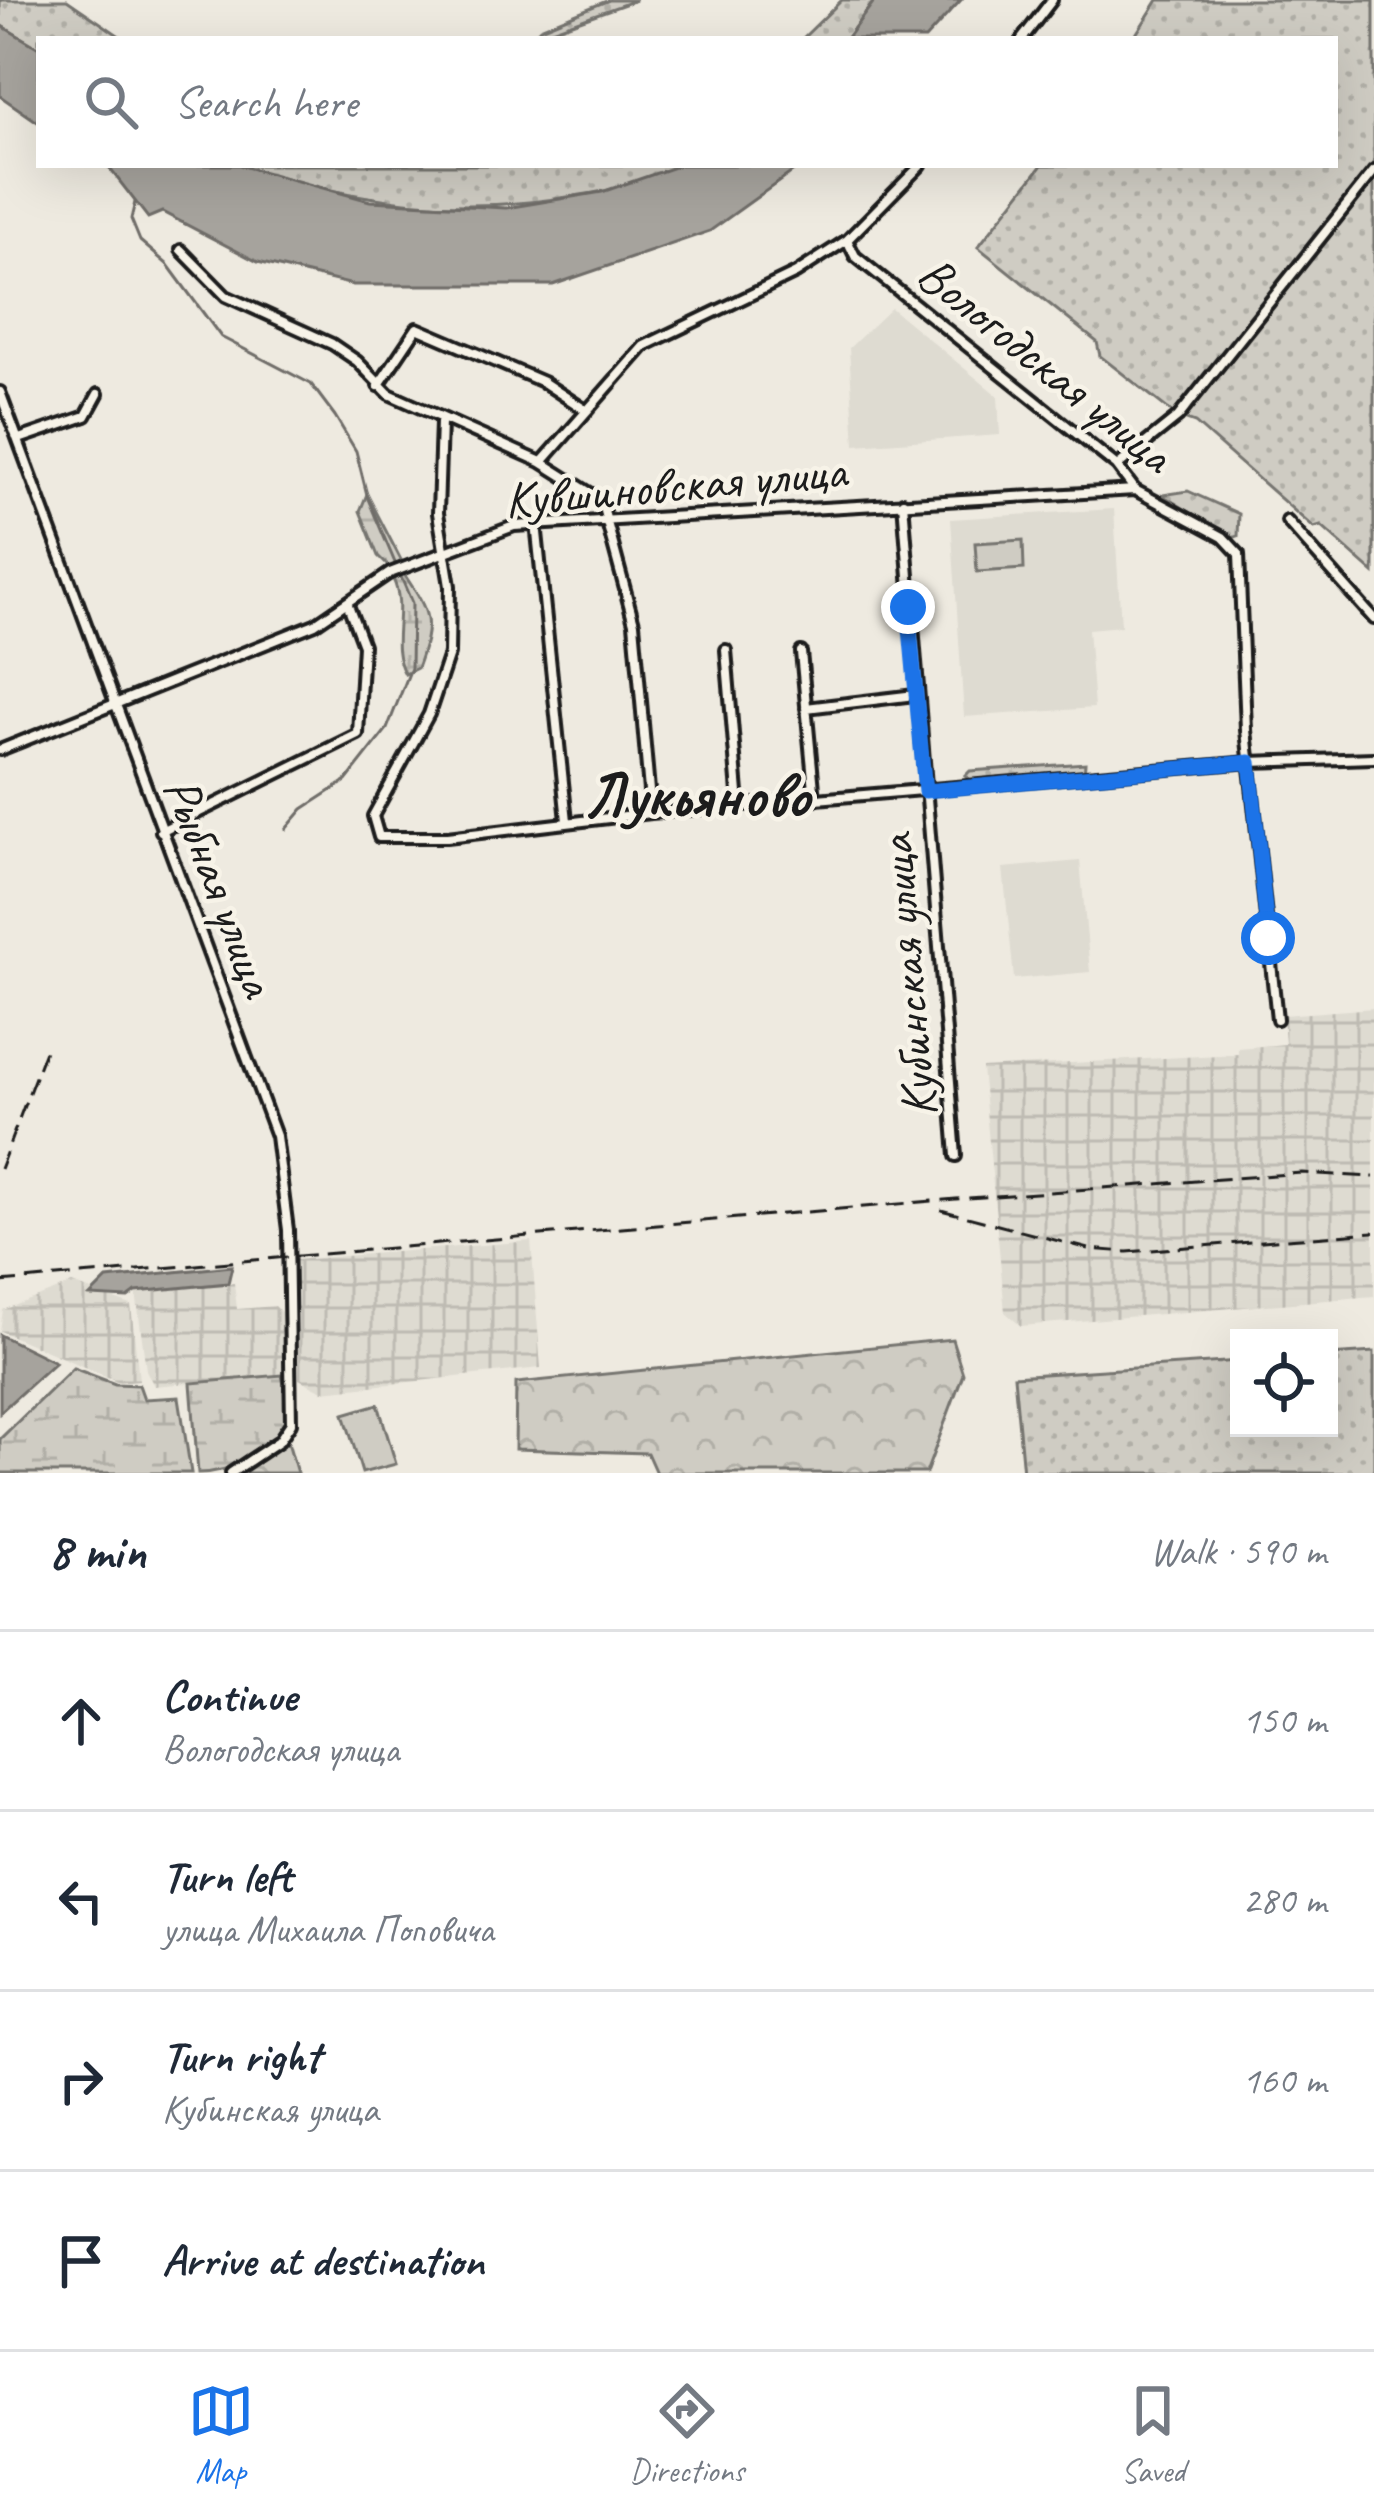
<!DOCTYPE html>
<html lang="en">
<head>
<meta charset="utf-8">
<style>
  :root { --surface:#fff; --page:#f6f6f7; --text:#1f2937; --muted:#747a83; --line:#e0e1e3; --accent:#1a73e8 }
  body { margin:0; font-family:Caveat,sans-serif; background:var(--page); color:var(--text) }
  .controls { position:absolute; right:36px; bottom:36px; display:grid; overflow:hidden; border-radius:0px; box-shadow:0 12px 48px #0002 }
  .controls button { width:108px; height:108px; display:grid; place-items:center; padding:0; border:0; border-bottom:3px solid var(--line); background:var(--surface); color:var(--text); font:60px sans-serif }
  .stop { position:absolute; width:36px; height:36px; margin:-27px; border:9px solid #1a73e8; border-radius:50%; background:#fff }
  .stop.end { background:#1a73e8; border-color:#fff; box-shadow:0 3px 12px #0008 }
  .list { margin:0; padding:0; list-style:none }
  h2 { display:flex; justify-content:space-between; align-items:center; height:156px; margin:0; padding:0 48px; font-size:51px }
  h2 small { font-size:39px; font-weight:400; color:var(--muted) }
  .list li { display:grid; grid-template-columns:78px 1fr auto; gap:36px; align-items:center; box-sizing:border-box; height:180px; padding:0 48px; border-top:3px solid var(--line) }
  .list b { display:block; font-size:45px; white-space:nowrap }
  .list p { margin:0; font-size:39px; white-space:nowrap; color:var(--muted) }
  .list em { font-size:39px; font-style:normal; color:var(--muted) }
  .icon { flex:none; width:66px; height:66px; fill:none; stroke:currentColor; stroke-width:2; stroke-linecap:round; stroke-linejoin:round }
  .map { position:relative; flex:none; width:1374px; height:1473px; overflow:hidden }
  .search { position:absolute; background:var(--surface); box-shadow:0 12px 48px #0002; left:36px; right:36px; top:36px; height:132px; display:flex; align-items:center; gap:30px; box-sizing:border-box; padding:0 42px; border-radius:0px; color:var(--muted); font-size:45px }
  .sheet { height:876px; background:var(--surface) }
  nav { display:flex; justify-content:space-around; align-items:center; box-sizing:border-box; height:168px; border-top:3px solid var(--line); background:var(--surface); font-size:33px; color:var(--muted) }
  nav a { display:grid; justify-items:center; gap:6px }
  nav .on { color:var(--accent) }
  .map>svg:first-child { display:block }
  .built { fill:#dedbd1 }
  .industrial { fill:url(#industrial-grid) }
  .grass { fill:url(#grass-dots); stroke:#767470; stroke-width:3 }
  .forest { fill:url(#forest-crowns); stroke:#767470; stroke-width:3 }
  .wetland { fill:url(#wetland-marsh); stroke:#767470; stroke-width:3 }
  .pitch { fill:#cfccc3; stroke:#767470; stroke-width:3 }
  .water { fill:#a6a39d; stroke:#6f6d69; stroke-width:3 }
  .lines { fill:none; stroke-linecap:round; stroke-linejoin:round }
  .stream { stroke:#6f6d69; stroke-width:3 }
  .street-casing { stroke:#1c1c1c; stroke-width:16 }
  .street { stroke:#f7f3e8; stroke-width:8 }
  .rail { stroke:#1c1c1c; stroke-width:3; stroke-dasharray:18 9; stroke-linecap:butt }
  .route { stroke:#1a73e8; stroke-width:15 }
  .labels { text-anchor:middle; stroke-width:9; stroke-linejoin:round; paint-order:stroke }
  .street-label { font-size:51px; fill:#1c1c1c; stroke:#f7f3e8 }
  .district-label { font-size:63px; font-weight:bold; fill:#1c1c1c; stroke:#f7f3e8 }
</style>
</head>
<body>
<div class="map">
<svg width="1374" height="1473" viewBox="0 0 1374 1473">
  <defs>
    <pattern id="industrial-grid" width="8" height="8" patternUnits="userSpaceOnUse" patternTransform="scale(3)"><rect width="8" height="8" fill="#dedbd1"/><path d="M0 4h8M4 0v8" fill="none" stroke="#bebbb3"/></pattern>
    <pattern id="grass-dots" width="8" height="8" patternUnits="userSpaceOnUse" patternTransform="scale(3)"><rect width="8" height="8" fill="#cfccc3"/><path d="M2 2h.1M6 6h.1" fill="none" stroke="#b1afa7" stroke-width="1.8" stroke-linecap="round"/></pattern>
    <pattern id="forest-crowns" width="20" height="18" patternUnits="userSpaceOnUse" patternTransform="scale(3)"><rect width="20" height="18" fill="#cfccc3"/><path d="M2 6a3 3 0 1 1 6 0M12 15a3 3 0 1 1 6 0" fill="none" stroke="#b1afa7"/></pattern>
    <pattern id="wetland-marsh" width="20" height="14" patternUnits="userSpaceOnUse" patternTransform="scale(3)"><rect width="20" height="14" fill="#cfccc3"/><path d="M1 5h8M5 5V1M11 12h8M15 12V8" fill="none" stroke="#b1afa7"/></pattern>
  </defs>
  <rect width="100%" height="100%" fill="#eeeae0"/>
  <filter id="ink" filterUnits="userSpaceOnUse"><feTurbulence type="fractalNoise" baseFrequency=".00833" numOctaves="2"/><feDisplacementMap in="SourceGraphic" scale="24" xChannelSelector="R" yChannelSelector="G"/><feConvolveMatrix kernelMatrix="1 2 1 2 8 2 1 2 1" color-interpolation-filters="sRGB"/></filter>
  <g filter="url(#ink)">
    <path class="built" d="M891,308L998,396L1000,435L855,445L849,348Z
      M1114,509L1121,626L1088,629L1094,708L964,717L951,519Z
      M1080,861L1090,972L1014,979L1003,868Z"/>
    <path class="industrial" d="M1374,1008V1296L1021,1326L1005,1312L982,1068L1238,1054V1048L1285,1044L1283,1015Z
      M531,1241L541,1368L323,1391L299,1379L295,1260Z
      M234,1283L237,1309L275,1306L282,1313V1375L154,1386L146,1370L136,1292Z
      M72,1284L131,1305L139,1380L119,1382L0,1331L3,1310Z"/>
    <path class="grass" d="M0,0H67L124,39H39V48L0,25Z
      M609,0H636L532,37L540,28Z
      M842,0H875L846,39H802Z
      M1158,0H1374V573L1321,526L1314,528L1195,423L1178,417L1100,356L1097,342L978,247L1042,165H1335V39H1133Z
      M239,165H680C650,183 609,191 574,196C457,216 352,202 239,165Z
      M1188,491L1239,514L1238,536L1232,538L1162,495Z
      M1085,763L1084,773L973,782L965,776L970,771Z
      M1374,1352V1473H1023L1014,1376L1239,1361V1428H1329V1355Z"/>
    <path class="forest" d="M952,1339L963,1374L926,1473H656L647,1453L515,1449L516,1383Z
      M288,1442L297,1473H239Z"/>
    <path class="wetland" d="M367,494L402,562L389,567L378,556L360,511Z
      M404,574C431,614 434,622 417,668L405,674C387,644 408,610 393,579Z
      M73,1368L115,1384L139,1385L144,1399L179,1397L191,1473H0V1439Z
      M282,1375C285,1389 290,1408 285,1423C275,1454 227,1473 198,1473L191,1383Z"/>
    <path class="pitch" d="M1023,540L1024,569L977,572L975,543Z
      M378,1404L396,1464L362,1473L344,1414Z"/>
    <path class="water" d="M875,0H961L925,39H846Z
      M0,25L39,48V123L0,96Z
      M107,165H239L370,201L506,208L602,192L680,165H802L710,231L553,285H353L258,262L162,212L148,218Z
      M232,1266L228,1283L136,1292L128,1298L90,1296L107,1279Z
      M0,1335L55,1362L0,1412Z"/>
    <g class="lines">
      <path class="stream" d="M135,202L131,219L140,241L168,265L221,337L311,384L335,416L356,451L368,499L412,603L411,668L387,729L346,781L303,809L286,829"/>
      <g class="street-casing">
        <path id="street" d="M1022,39L1052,0
          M847,240L855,256L1117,466L1135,490L1223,537L1239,554L1246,730L1277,1019
          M181,250L226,296L332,344L357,361L389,394L541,462L601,500L634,623L651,813
          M378,386L417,328L543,382L587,411
          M0,392L276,1136L288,1230L291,1423L279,1441L231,1473
          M441,422L438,513L450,586L449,654L429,714L373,816L379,837H447L651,813L1250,762L1374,758
          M19,439L86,416L98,394
          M542,462L644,346L796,273L847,240L921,165
          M1117,466L1178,417L1374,171
          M903,502L956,1156
          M1287,521L1374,619
          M536,523L567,821
          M726,650L739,805
          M801,652L815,800
          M806,708L915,695
          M0,750L315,624L390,573L514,526L1135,490
          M161,831L358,734L363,645L348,605"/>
      </g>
      <use href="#street" class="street"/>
      <path class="rail" d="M0,1169L46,1048
        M941,1210L1089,1249L1127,1252L1374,1232
        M0,1282L956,1199L1302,1173L1374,1177"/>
    </g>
  </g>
  <g class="lines" filter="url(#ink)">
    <path class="route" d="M908,607L925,791L1250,762L1268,938"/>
  </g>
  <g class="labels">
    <g class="street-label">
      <text transform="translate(1046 363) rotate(39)" y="18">Вологодская улица</text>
      <text transform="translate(675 484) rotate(-5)" y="18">Кувшиновская улица</text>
      <text transform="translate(221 886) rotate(69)" y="18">Рыбная улица</text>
      <text transform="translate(906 976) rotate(-95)" y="18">Кубинская улица</text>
    </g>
    <g class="district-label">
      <text x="696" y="816">Лукьяново</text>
    </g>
  </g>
</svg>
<div class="controls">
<button><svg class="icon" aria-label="locate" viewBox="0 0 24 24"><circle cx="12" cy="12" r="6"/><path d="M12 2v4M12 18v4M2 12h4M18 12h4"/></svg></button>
</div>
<div class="stop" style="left:1268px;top:938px"></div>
<div class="stop end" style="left:908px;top:607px"></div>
<div class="search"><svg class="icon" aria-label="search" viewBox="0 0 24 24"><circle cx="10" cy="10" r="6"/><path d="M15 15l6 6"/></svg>Search here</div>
</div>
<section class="sheet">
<h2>8 min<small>Walk · 590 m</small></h2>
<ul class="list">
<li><svg class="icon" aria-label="ahead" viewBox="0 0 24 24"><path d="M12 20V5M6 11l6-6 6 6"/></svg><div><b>Continue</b><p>Вологодская улица</p></div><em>150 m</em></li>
<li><svg class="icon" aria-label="left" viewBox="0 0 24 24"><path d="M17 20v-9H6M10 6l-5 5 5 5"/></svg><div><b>Turn left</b><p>улица Михаила Поповича</p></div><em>280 m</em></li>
<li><svg class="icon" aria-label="right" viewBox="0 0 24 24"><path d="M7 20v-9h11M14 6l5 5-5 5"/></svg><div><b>Turn right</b><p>Кубинская улица</p></div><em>160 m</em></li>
<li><svg class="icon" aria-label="arrive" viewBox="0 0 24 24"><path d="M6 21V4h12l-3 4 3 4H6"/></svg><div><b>Arrive at destination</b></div></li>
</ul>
</section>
<nav>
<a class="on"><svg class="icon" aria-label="map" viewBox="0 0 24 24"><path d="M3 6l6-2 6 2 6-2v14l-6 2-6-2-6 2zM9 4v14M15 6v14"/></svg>Map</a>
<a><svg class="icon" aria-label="directions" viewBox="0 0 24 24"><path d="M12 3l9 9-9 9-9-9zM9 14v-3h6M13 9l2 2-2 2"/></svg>Directions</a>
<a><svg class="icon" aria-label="saved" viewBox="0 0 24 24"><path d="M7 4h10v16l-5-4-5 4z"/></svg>Saved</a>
</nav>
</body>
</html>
